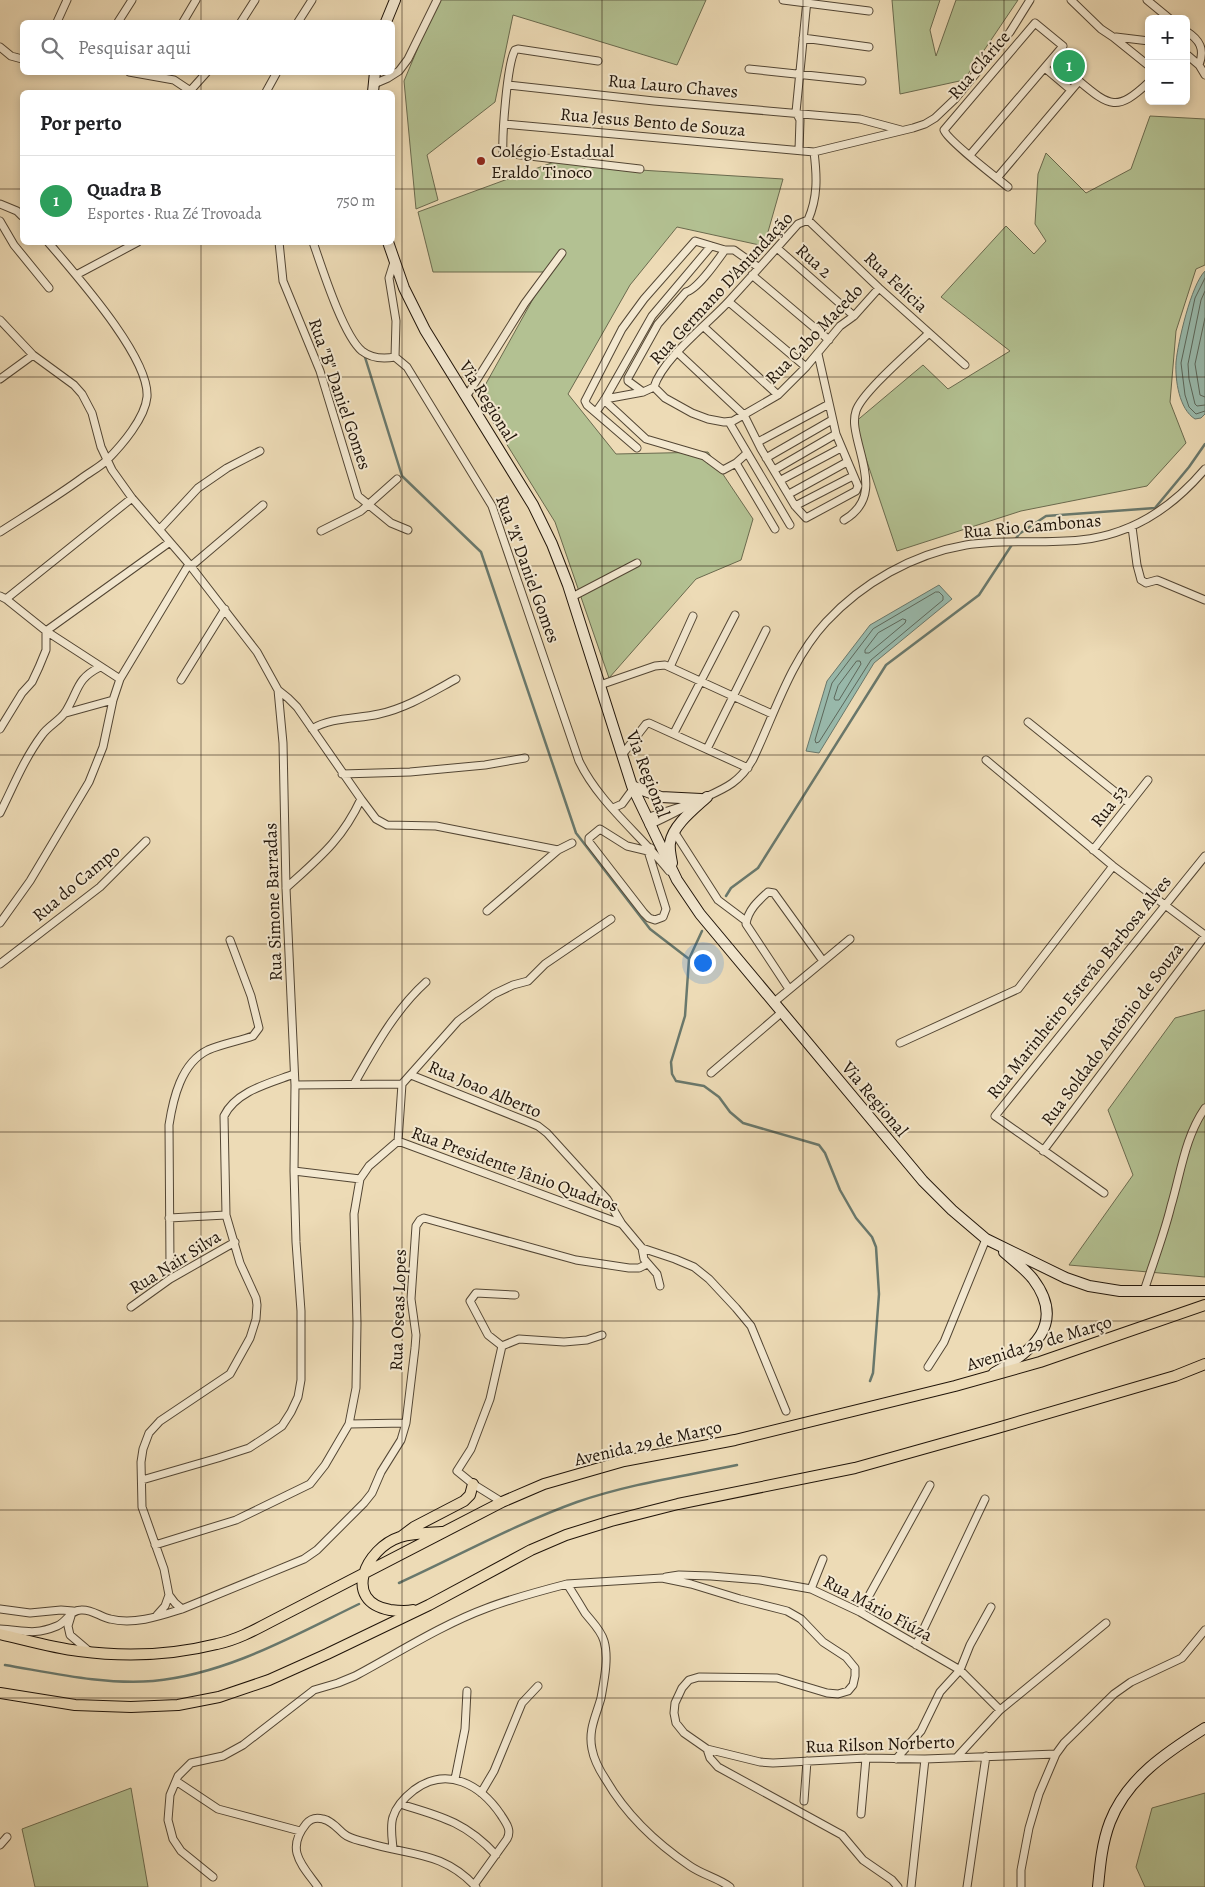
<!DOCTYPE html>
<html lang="pt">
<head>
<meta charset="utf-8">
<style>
  :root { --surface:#fff; --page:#f2f2f2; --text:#202124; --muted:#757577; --line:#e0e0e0; --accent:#8f2418 }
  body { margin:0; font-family:Alegreya,serif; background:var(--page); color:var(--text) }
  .controls { position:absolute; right:15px; top:15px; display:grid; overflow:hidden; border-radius:8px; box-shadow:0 2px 8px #0003 }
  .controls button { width:45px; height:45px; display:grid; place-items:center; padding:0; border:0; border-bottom:1px solid var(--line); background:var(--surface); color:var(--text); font:25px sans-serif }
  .you { position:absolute; left:702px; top:962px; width:18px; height:18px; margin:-12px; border:4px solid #fff; border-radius:50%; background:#1a73e8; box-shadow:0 0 0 8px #1a73e833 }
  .badge { display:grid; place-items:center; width:32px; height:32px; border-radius:50%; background:var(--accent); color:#fff; font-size:16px; font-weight:700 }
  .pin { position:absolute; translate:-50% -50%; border:2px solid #fff; box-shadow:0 1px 5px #0006 }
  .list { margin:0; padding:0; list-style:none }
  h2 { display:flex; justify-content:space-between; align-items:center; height:65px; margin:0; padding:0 20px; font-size:21px }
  h2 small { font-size:16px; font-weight:400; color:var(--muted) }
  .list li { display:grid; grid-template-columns:32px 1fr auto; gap:15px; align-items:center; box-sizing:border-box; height:90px; padding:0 20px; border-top:1px solid var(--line) }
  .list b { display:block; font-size:19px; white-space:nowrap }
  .list p { margin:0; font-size:16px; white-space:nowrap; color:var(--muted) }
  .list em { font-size:16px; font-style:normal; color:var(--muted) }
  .icon { flex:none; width:28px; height:28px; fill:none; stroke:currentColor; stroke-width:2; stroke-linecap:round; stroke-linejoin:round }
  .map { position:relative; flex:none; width:1205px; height:1887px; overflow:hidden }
  .search { position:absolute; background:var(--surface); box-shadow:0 2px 8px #0003; left:20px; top:20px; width:375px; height:55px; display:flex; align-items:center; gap:12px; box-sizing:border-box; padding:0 18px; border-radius:8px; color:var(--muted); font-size:19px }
  .panel { position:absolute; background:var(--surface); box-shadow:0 2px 8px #0003; left:20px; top:90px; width:375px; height:155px; border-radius:8px }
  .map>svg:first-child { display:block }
  .green { fill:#b3c192; stroke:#6a6a4e }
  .water { fill:#99bbae; stroke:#69786c }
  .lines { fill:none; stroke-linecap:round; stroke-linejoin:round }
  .shore { stroke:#5c685c; stroke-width:1 }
  .stream { stroke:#69786c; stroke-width:2.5 }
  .minor-casing { stroke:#534634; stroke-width:9 }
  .secondary-casing { stroke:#201409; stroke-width:12 }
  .primary-casing { stroke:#201409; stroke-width:12 }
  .minor { stroke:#f3e8d0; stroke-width:7 }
  .secondary { stroke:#f3e8d0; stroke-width:10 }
  .primary { stroke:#eddbb6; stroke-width:10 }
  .grid { fill:none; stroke:#201409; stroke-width:1; stroke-opacity:0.55 }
  .poi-dot { fill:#8f2418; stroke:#f3e8d0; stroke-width:2 }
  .labels { text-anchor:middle; stroke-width:4; stroke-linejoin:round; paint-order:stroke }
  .street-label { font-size:18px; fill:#201409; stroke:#f3e8d0 }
  .poi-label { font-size:18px; fill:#201409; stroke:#f3e8d0; text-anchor:start }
</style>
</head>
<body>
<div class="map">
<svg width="1205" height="1887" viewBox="0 0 1205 1887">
  <rect width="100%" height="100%" fill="#eddbb6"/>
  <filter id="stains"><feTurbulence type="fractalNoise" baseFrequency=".004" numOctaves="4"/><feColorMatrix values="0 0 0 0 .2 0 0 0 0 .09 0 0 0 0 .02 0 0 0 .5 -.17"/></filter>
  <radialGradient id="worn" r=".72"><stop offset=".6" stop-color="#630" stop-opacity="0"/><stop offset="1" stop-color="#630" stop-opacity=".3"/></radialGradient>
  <path class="green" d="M438,0H706L677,65L513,15L495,102L427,155L438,200L416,209L404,81Z
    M892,0H940L930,30L936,56L956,0H1018L964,80L900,94Z
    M1064,50L1086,67L1074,82L1052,65Z
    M1150,116L1205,119V265L1196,269L1176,331L1170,402L1186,443L1147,486L1021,511L897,551L854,423L923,365L948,389L1010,351L941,297L1006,226L1034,254L1046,241L1035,224L1038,174L1046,153L1086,193L1131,169Z
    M554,162L640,170L783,179L764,246L677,227L630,285L568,394L616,454L708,452L753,519L741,560L696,579L609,678L555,522L478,398L548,272H433L418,212Z
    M1205,1010V1277L1069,1265L1133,1175L1108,1110L1175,1018Z
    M131,1788L148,1887H35L22,1829Z
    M1205,1793V1887H1145L1136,1867L1152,1808Z"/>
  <path class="water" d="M1205,271V414L1201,418L1195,419C1179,409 1175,380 1176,362C1178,342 1191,285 1205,271Z
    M939,585L952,599L874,663L819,753L806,751L827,681L870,625Z"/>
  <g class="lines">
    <path class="shore" d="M1205,278L1195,298L1181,363L1185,395L1189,407L1196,414L1205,411
      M1205,291L1201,300L1188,364L1189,379L1195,404L1197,406L1205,405
      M1205,318L1195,364L1200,395L1205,397
      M936,592H939L943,596V600L871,660L819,742L816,743L815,740L832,683L873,629Z
      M903,619L906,620L905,623L869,653H865V650L878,633Z
      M857,661H860L861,664L839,700H835L834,698L838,686Z"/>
    <path class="stream" d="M364,354L402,476L481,552L576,833L650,929L689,959
      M726,896L731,888L758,868L886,665L979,595L1019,534L1046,516L1155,508L1189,467L1205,444
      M702,931L689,959L685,1016L671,1062L672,1074L676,1081L704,1086L719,1097L730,1112L743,1123L819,1145L825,1153L840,1190L856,1218L872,1237L876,1247L879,1294L873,1373L870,1381
      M399,1583C458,1556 516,1524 577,1502C629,1484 684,1476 737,1465
      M5,1665C53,1673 104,1685 153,1681C227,1674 293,1636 359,1604"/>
    <g class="minor-casing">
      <path id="minor" d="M783,0L869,11
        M1071,0L1101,29L1113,37L1149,66
        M1147,0L1170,19
        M57,22L67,0
        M118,22L132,0
        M183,22L196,0
        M241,22L255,0
        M298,22L312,0
        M1186,31C1200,40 1205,49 1199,65
        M1116,37L1149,41
        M803,38L869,47
        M0,47L11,56L22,59
        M1186,54L1199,65L1205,75
        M598,61L518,49L515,50C507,64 502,135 503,153L640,169
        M1045,68L1071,90
        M749,69L862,81
        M129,72L174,80L192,92
        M374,84L388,78L399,71L408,59L437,0
        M508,85L654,101L860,119L901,130
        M190,91L207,72
        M266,92L277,72
        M796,112L807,0
        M796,112L800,120L799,150
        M504,124L814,152L913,128L925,124L935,118L955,99L1010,32L1030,0
        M970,155L1063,46L1035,23L944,130C947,140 997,178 1008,187
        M997,178L1079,81C1110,107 1117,112 1149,82
        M0,204L17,211L22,216
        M808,220L879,288L965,365
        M0,221L14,245L49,288
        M279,242L283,281L320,371L358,496L391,523L408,530
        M313,242C322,268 343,335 362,351C371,358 384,359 395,357
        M777,248L854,316
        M394,262L389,278L396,321L395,357L407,367L492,506L579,761C599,803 640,834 669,871
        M76,275L138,242
        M752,275L829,340
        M729,302L806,367
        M0,320L33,355L74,385L82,394L92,413L101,447L112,470L132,498L189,564L257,652L278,690L283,743L286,888L295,1085L294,1171L296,1242L301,1311V1380L298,1397L291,1412L282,1426L266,1437L249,1448L218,1458L142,1480
        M704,327L778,395
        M678,353L744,415L761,449L795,506L806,518L856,491L858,486L836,434L818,354
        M0,379L33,355
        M654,387C663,358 708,324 729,301C752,276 775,250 798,224L808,220C818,197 817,176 814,152
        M654,387L665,398L692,413L708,419L724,422L733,421L778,395L806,367L840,326L854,316L879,288
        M643,392L628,381V378L658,324L686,292C697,290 717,261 725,250
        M466,397L525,303L562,253
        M605,399L652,316L711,246
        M604,400L646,439L704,456L723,470L736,463L746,454
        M596,412L605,399L643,392L654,387
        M729,422L790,525
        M758,442L829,404
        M637,448L587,405L585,401L622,329L644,299L695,241L725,250H734L758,267
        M766,458L832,420
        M736,463L775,529
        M774,470L836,434
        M781,480L841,448
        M789,494L847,462
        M795,506L853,476
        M844,520C878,500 864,469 857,438C855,429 853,420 856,411C862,392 913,349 929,333
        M1132,527L1137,565L1141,580L1146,583L1157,580L1162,582L1205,600
        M160,529L198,488L227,468L260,451
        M321,531L361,511L397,479
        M0,532C28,514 56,497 82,478C90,472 100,467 107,460C122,445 145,418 147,397C150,357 74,273 48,242
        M190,567L263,505
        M0,596L6,599L46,631L120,679
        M572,597L637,563
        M6,599L132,498
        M46,631L170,542
        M670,667L693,616
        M181,680L225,609
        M600,685L655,666L665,665L772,714
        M278,690L288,698L297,707L361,799C342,840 319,858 286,888
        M66,713L113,700
        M1028,722L1129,803
        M0,729L22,693L32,682L39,667L46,650V631
        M312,729C331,717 358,719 379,714C407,708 432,692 456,679
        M674,733L735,615
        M707,749L766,630
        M622,755L646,724L649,723L748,768
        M986,760L1113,866L1205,935
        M342,774L410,772L485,765L525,758
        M361,799L376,819L387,825L436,826L558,850
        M613,808L622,804L633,789
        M0,813C13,787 24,759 42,735C48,726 61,720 66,711C79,690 76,679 100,667
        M646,818L686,805
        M649,825C665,818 680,810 695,802C720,790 738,786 753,759C775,713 790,661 826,622C862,583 913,554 966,545C1004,539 1042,544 1080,540C1131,535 1172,508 1205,469
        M675,833L718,900L746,921
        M1093,850L1148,780
        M648,851L627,846L600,829L589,838V842L644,913L649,918L655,920L663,917L666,909L648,851L651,848
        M487,911L558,850L572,843
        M0,923L30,881L89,782L103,747L113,700L120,679L189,564
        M0,964L100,887L146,841
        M789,989L746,924C748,910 758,901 768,892L774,893L823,961
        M773,1003L850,939
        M900,1043L1018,989L1113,866
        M711,1073L781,1013
        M411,1075L526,1121L538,1126L547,1133L607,1199L622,1224L642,1248L644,1259L657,1274L660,1286
        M354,1084C375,1047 395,1010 426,982
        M295,1085L402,1084
        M398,1141L402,1084L458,1021L494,994L513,985L528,981L545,964L611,919
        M1043,1151L1205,936
        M294,1171L360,1179
        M1104,1193L995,1116L1205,856
        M169,1218L226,1215
        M642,1248L675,1259L694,1267L709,1279L736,1308L751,1326L786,1411
        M170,1265L169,1125C173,1099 181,1063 208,1050C222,1044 239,1041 253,1036L259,1028L251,996L230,940
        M1144,1291C1153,1263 1164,1235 1171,1206C1181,1172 1185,1137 1205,1108
        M131,1307L170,1279L235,1242
        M502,1346L488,1335L470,1301L476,1293L515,1295
        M502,1346L519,1339L564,1342L587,1340L602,1335
        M928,1367L944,1342L986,1239
        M349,1424L406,1423
        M502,1502L473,1484L457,1471L471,1449L490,1399L502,1346
        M155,1545L236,1520L310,1484L325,1465L349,1424L356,1388L357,1323L354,1214L360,1179L369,1166L398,1141L622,1224
        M666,1577L679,1575L711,1576L760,1580L811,1589L860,1612L960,1670L1000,1710
        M567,1584L662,1578L691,1584L740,1599L787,1611L801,1619L823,1642L846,1657L855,1668V1676L853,1685L848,1691L838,1694L827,1693L777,1678L699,1677L689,1680L682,1688L675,1703L674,1713L676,1723L684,1733L707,1749L710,1758L718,1767L842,1835L863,1860L892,1880L898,1887
        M811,1589L823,1559
        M169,1595L175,1603L182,1609
        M0,1609L30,1613L61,1610L73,1611
        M860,1612L930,1485
        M157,1615L165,1606L169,1595L164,1569L142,1507L141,1462L143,1449L149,1433L160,1421L230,1374L250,1338L256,1319L257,1305L256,1298L240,1263L226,1215L224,1116C236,1091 270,1083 294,1074
        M71,1616L68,1626L70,1635L90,1652
        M0,1629C23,1630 33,1636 57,1626C67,1622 70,1610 81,1610C92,1609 100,1617 110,1619C134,1625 160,1616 182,1609L304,1559L317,1550L364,1503L372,1493L381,1472L401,1440L406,1423L415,1348L416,1335L411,1299L416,1226L420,1220L424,1218L576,1260L629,1268H639L647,1264
        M916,1645L985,1499
        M707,1749L760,1762L773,1763L866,1758L925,1759L1056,1754
        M957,1757L1000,1710L1106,1623
        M896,1759L921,1731L940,1692L960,1670L970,1645L991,1607
        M455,1779L465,1729L467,1691
        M176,1781L218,1809L300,1831
        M481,1793L494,1771L522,1703L538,1686
        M804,1801L807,1761
        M400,1804C440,1816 466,1822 496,1855
        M861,1814L866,1758
        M0,1845L7,1837
        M393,1848C392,1838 390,1826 393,1817C396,1807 405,1797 414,1790C447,1766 480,1784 501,1815C506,1823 512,1830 507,1839L474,1885
        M213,1877L181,1851L173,1839L168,1820L170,1795L178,1776L191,1763L223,1756L243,1745L314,1690L338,1683L355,1676C398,1653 441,1625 487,1608C513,1598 540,1591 567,1584C573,1593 579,1603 585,1613C592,1622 601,1630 604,1641C609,1658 604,1681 601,1698C596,1716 588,1730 592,1749C594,1760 600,1771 606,1780C627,1816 656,1843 690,1866C703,1875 718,1878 730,1887
        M318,1887C302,1865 285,1850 306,1824C310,1819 316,1817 323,1819C332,1821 337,1828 344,1834C350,1839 358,1840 365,1842C408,1856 442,1850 476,1887
        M911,1887L925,1759
        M967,1887L986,1756
        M1021,1887V1870L1029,1828L1039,1794L1056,1754L1064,1743L1114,1694L1131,1682L1182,1658L1205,1630"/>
    </g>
    <g class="secondary-casing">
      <path id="secondary" d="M386,22L395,0
        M373,92L375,72
        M388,242L404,288L425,330L533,505L552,544L568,585L632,786L677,880L700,914L923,1181L952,1210L986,1239L1066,1278L1089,1286L1120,1291H1205
        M632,786L661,797L701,799
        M672,863C671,857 669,849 670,843C673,825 694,809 707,797
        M994,1373C1032,1352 1067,1324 1033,1279C1025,1269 1014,1261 1004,1252
        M1098,1887C1100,1865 1102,1843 1110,1822C1127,1778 1167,1752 1205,1728"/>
    </g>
    <g class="primary-casing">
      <path id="primary" d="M402,1536L414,1527L464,1501L470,1495L473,1484
        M413,1610C406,1612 398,1611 390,1610C341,1601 366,1548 400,1537C413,1533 428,1533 442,1532
        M0,1634C26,1640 53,1648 79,1651C124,1657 173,1655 217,1644C236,1640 253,1631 270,1622L502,1502L544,1484L624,1461L735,1440L955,1386L1040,1362L1205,1305
        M0,1693L75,1705L131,1707L178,1705L219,1697L269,1680L327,1654L429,1605L531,1550L566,1535L611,1521L678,1504L855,1468L994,1429L1175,1376L1205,1364"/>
    </g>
    <use href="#minor" class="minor"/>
    <use href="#secondary" class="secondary"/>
    <use href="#primary" class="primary"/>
  </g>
  <path class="grid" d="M201,0V22M402,0V1887M602,0V1887M803,0V1887M1004,0V1887M201,72V92M0,189H22M392,189H1205M201,242V1887M0,377H1205M0,566H1205M0,755H1205M0,944H1205M0,1132H1205M0,1321H1205M0,1510H1205M0,1698H1205"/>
  <circle class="poi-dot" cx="481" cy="161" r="5"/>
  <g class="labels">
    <g class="street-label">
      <text transform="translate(979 65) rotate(-49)" y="6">Rua Clárice</text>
      <text transform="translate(673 86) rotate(5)" y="6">Rua Lauro Chaves</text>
      <text transform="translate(653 122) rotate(5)" y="6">Rua Jesus Bento de Souza</text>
      <text transform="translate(814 261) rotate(42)" y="6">Rua 2</text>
      <text transform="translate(896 282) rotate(43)" y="6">Rua Felicia</text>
      <text transform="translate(721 288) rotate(-47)" y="6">Rua Germano D'Anundação</text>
      <text transform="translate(814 334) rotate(-46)" y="6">Rua Cabo Macedo</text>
      <text transform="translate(340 394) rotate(71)" y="6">Rua "B" Daniel Gomes</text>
      <text transform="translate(488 401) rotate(58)" y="6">Via Regional</text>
      <text transform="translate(1032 526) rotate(-5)" y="6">Rua Rio Cambonas</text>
      <text transform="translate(528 569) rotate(70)" y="6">Rua "A" Daniel Gomes</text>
      <text transform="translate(648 774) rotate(69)" y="6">Via Regional</text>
      <text transform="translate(1109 806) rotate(-52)" y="6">Rua 53</text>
      <text transform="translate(76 883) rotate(-40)" y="6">Rua do Campo</text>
      <text transform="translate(273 902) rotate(-92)" y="6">Rua Simone Barradas</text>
      <text transform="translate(1079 987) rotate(-51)" y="6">Rua Marinheiro Estevão Barbosa Alves</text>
      <text transform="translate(1112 1034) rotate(-53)" y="6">Rua Soldado Antônio de Souza</text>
      <text transform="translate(485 1089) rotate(23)" y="6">Rua Joao Alberto</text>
      <text transform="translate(875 1099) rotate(50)" y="6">Via Regional</text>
      <text transform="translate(515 1169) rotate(20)" y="6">Rua Presidente Jânio Quadros</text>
      <text transform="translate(175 1262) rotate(-32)" y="6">Rua Nair Silva</text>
      <text transform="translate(398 1310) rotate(-88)" y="6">Rua Oseas Lopes</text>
      <text transform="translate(1039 1343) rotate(-17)" y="6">Avenida 29 de Março</text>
      <text transform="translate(648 1443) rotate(-13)" y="6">Avenida 29 de Março</text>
      <text transform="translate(878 1608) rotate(28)" y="6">Rua Mário Fiúza</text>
      <text transform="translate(880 1744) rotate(-2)" y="6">Rua Rilson Norberto</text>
    </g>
    <g class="poi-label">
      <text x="491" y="157">Colégio Estadual<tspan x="491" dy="21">Eraldo Tinoco</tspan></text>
    </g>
  </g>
  <rect width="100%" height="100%" filter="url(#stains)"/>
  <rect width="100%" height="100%" fill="url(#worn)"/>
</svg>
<div class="controls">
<button>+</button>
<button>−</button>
</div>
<div class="you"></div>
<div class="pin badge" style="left:1069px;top:66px;background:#2e9e5b">1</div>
<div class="search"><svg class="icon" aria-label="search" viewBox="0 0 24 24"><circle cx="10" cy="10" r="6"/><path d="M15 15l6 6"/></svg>Pesquisar aqui</div>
<section class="panel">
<h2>Por perto<small></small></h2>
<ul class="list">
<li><span class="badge" style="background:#2e9e5b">1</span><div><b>Quadra B</b><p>Esportes · Rua Zé Trovoada</p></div><em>750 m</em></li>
</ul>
</section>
</div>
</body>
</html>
